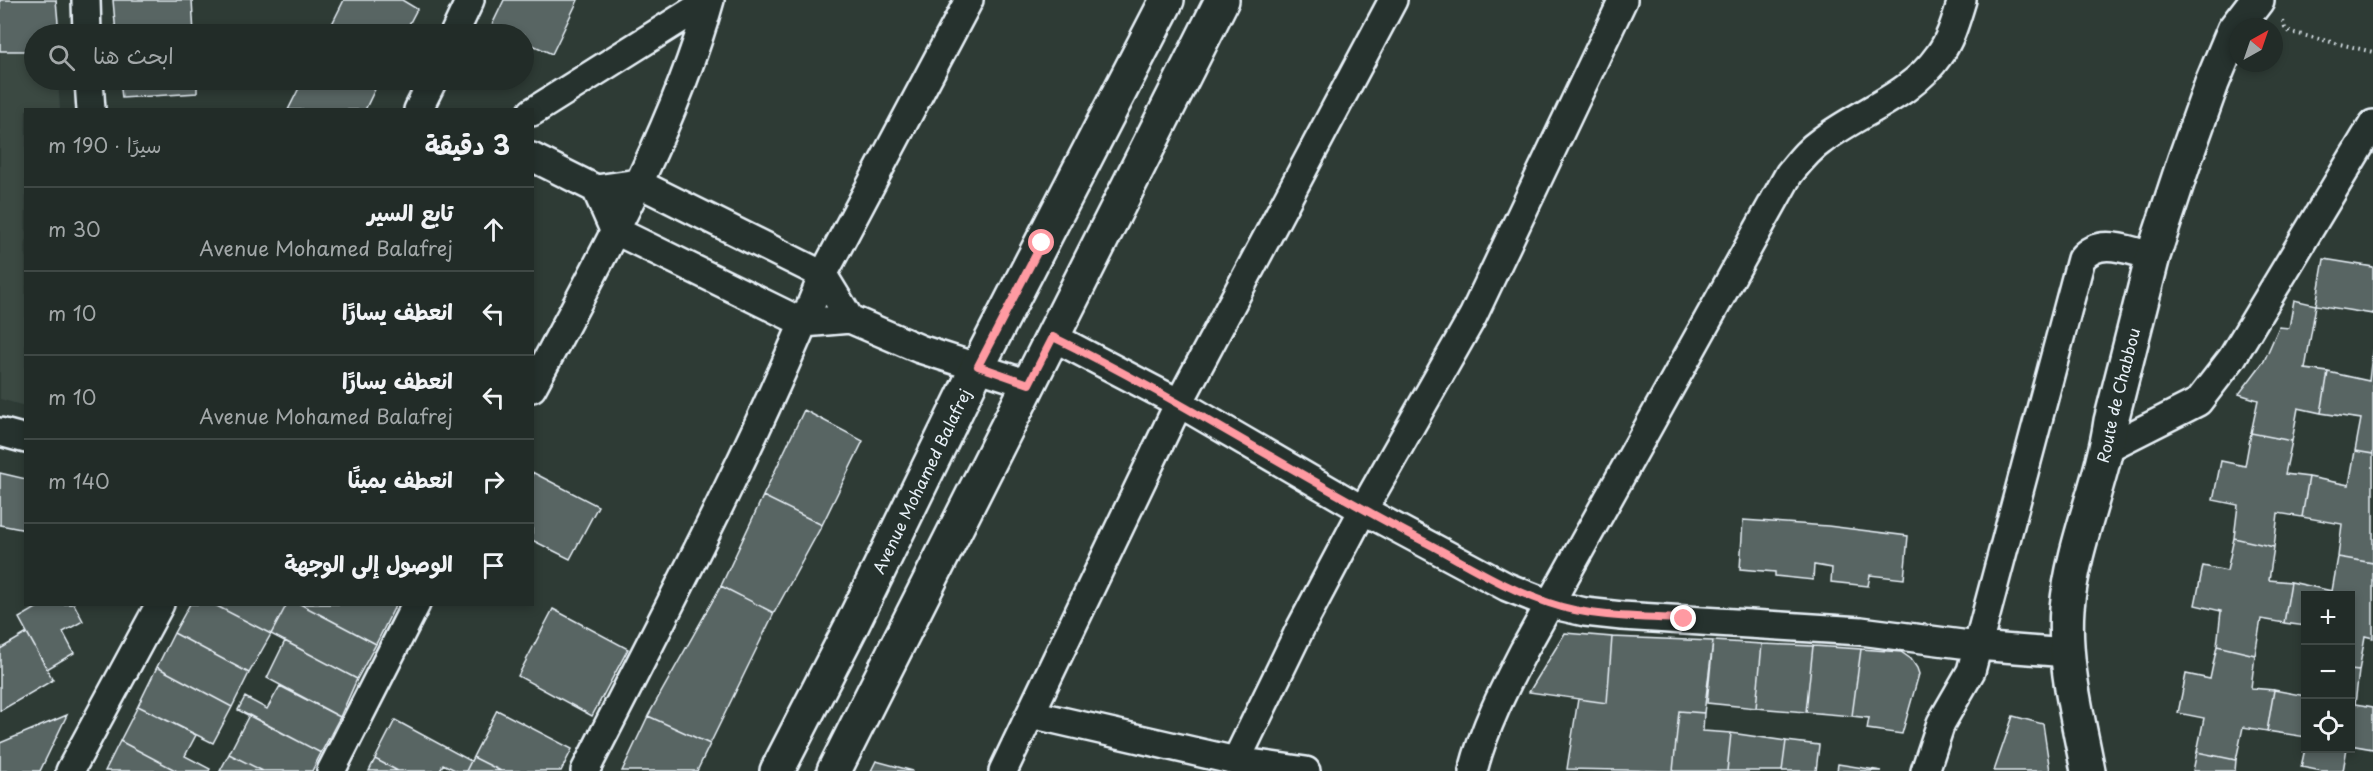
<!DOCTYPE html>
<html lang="ar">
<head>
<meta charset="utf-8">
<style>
  :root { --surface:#222c28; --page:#2e3834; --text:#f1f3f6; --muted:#a2a7a8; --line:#3f4845 }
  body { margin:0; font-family:"Playpen Sans","Playpen Sans Arabic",sans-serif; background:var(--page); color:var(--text); direction:rtl }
  .controls { position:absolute; right:18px; bottom:18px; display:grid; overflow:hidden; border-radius:0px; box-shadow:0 3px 9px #0003 }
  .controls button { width:54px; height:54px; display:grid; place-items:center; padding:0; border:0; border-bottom:2px solid var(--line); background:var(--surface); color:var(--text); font:30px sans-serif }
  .compass { position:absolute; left:2229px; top:18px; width:54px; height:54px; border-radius:50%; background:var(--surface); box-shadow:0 3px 9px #0003; rotate:40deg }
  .stop { position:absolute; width:18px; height:18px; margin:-14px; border:4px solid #ff9aa2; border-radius:50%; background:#fff }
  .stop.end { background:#ff9aa2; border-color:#fff; box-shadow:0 2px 6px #0008 }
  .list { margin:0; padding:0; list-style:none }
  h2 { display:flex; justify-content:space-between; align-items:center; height:78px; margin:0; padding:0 24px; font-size:26px }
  h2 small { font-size:20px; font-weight:400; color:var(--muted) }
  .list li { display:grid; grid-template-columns:39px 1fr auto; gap:18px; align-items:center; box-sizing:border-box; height:84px; padding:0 24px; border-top:2px solid var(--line) }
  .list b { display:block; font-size:22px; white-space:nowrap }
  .list p { margin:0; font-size:20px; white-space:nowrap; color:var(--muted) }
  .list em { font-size:20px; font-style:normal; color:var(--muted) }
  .icon { flex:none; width:33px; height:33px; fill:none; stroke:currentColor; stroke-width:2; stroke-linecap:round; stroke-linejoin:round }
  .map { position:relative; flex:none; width:2373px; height:771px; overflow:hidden; direction:ltr }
  .search { position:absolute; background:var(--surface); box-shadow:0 3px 9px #0003; left:24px; top:24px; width:510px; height:66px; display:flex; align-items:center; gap:15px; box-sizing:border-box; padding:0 21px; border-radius:33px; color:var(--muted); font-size:22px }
  .panel { position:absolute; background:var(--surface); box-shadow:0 3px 9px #0003; left:24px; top:108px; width:510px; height:498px; border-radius:0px; direction:rtl }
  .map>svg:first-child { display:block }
  .built { fill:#3b4843 }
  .building { fill:#596563; stroke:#e8f1f8; stroke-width:1.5 }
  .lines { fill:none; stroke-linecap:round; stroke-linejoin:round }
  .minor-casing { stroke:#e8f1f8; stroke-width:32 }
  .tertiary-casing { stroke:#e8f1f8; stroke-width:38 }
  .path { stroke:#e8f1f8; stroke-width:4; stroke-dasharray:1.5 4.5; stroke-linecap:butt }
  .minor { stroke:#26332d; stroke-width:27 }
  .tertiary { stroke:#26332d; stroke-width:33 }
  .route { stroke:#ff9aa2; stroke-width:8 }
  .labels { text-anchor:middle; stroke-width:6; stroke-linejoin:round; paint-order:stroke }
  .street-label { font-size:16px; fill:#e8f1f8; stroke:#26332d }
</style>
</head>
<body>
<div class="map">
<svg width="2373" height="771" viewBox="0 0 2373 771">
  <rect width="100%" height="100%" fill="#2e3b35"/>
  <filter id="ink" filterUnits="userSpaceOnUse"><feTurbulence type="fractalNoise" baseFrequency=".0167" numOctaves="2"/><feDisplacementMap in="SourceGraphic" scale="12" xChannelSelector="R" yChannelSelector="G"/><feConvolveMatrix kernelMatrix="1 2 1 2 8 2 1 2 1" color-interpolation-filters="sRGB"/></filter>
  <g filter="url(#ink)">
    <path class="built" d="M0,0H54L56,34H34V80H58L60,109L26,110L25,406L0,399Z"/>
    <path class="building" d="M0,0H56L59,34H34V51H0Z
      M113,0H192L194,34H116Z
      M344,0H402L417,9L404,34H327Z
      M504,0H578L552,54L524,41V34H511L492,25Z
      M120,80H197V93L122,98Z
      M303,80H361L376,87L365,110H288Z
      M2324,259L2373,267V314L2316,305Z
      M2294,300L2316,305L2305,369L2328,372L2321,413L2298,408L2292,441L2251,433L2258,400L2239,394L2264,361L2279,327L2289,328Z
      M2373,346V454L2355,451L2361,419L2321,413L2328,372L2369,381Z
      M804,410L863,441L822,525L763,496Z
      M2251,433L2292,441L2285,474L2309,477L2302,517L2278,513L2274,547L2234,538L2238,505L2213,500L2221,461L2245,466Z
      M2355,451L2373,454V563L2338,557L2342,524L2302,517L2309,477L2349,485Z
      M532,472L598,506L570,559L532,540Z
      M0,473L26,479V530L0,525Z
      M763,496L822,525L774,613L721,586Z
      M1743,520L1828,526L1908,536L1904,579L1870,575L1868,586L1831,582L1832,568L1814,565L1813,580L1775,576V572L1740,569Z
      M2234,538L2274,547L2269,580L2291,582L2284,623L2261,619L2255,655L2217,646L2221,611L2195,605L2203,566L2227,571Z
      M2338,557L2373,563V638L2365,636L2359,671L2350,670V596H2306V626L2284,623L2291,582L2332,591Z
      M721,586L774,613L710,744L648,716Z
      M43,604H74L83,621L63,632L74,653L47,669L19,618Z
      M190,604H213L271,634L249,673L174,633Z
      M213,604H287L271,634Z
      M287,604H300L376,644L357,679L271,634Z
      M300,604H396L376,644Z
      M553,609L628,649L592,716L518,676Z
      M27,633L53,680L0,711V649Z
      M174,633L249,673L232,707L157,667Z
      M1565,633L1612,637L1607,703L1529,692Z
      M1612,637L1713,641L1704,713L1679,711L1673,771L1567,769L1578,699L1607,703Z
      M285,641L357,679L340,717L267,678Z
      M1713,641L1762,644L1756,708L1707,703Z
      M1762,644L1813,646L1806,712L1756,708Z
      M1813,646L1861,649L1852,716L1806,712Z
      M2217,646L2255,655L2251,688L2274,690L2267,731L2243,727L2236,760L2197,752L2204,718L2178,713L2186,674L2210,679Z
      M1861,649L1901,652L1911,659L1917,668L1919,674L1902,734L1867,729L1869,718L1852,716Z
      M157,667L232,707L213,743L138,706Z
      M2350,670L2359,671L2355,704L2373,707V749L2350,745Z
      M280,686L340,717L321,753L238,710L245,697L267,709Z
      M2274,690L2306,696V737L2267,731Z
      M138,706L196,735L185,756L210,769L209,771H177L120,741Z
      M497,710L572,749L561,771H501L473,757Z
      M1679,711L1704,713L1703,731L1731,733L1727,771H1673Z
      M67,715L40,771H0V743Z
      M249,715L321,753L312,771H263L229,754Z
      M648,716L710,744L697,771H622Z
      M2013,716L2043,724L2050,771H1994Z
      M395,720L471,761L466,771H457L443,764L440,771H398L375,759Z
      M1731,733L1786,741L1782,771H1727Z
      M120,741L177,771H105Z
      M1786,741L1819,745L1816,771H1782Z
      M2306,744V748H2347L2343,771H2322L2301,767Z
      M2197,752L2236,760L2235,771H2193Z
      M229,754L263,771H220Z
      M473,757L501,771H466Z
      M375,759L398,771H369Z
      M876,761L913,771H871Z
      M1838,764L1882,771H1837Z"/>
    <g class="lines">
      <g class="minor-casing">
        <path id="minor" d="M86,0L87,34
          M454,34L470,0
          M89,80L91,110
          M418,110L433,80
          M532,112L710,0
          M532,157L596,189L638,183L823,275L850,319
          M596,189L614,230L804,323L850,319L920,349L1029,384
          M1053,337L1179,403L1363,510L1507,587L1550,604L1585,612L1622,616L1861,631L1977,646L2068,653
          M532,388C597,266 673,133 710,0
          M0,432L26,439
          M2107,448L2198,402L2232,358L2373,124
          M1031,714L1236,761L1306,771
          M1236,761L1301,627L1363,510L1473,316L1623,0
          M70,771L160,604
          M331,771L416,604
          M585,771C668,608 755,445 823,275L969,0
          M1003,771L1179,403L1393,0
          M1473,771C1484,728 1504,689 1524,650L1789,174C1799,162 1808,150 1821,141C1860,111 1910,97 1939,55C1951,39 1956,19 1962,0
          M1925,771L1941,723L1971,671L2081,259C2100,236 2128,251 2153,256"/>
      </g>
      <g class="tertiary-casing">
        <g id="tertiary">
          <path id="s1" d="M777,771L852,625L978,366L1167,0"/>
          <path d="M834,771L1222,0"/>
          <path id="s2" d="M2088,771C2078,718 2063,662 2067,608C2073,543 2102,484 2111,421L2153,256L2185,159L2212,83L2234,30L2257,0"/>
        </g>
      </g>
      <path class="path" d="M2283,21L2285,28L2290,32L2373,52"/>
      <use href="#minor" class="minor"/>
      <use href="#tertiary" class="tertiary"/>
    </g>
  </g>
  <g class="lines" filter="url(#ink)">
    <path class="route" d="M1042,243L978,366L1029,384L1053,337C1181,399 1300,478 1427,543C1467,564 1506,589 1549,603C1592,618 1639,617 1684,619"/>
  </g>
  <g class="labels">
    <g class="street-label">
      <text dy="6" stroke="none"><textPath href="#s2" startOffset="384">Route de Chabbou</textPath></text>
      <text dy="6" stroke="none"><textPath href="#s1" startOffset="324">Avenue Mohamed Balafrej</textPath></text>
    </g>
  </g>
</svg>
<div class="controls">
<button>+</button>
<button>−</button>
<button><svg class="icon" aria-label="locate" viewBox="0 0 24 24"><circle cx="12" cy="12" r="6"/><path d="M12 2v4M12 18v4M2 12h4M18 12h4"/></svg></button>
</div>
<svg class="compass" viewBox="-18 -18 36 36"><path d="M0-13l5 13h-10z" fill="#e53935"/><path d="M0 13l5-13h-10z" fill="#a2a7a8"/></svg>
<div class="stop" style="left:1042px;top:243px"></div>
<div class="stop end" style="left:1684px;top:619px"></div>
<div class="search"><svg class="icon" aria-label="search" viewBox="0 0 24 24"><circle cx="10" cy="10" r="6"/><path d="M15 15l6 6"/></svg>ابحث هنا</div>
<section class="panel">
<h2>3 دقيقة<small>سيرًا · 190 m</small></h2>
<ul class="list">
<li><svg class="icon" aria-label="ahead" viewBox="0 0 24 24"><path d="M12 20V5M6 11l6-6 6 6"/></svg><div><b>تابع السير</b><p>Avenue Mohamed Balafrej</p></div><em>30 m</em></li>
<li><svg class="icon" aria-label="left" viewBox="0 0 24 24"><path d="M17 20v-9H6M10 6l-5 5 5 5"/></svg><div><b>انعطف يسارًا</b></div><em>10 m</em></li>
<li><svg class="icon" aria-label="left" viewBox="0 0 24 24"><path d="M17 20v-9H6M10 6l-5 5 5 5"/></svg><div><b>انعطف يسارًا</b><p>Avenue Mohamed Balafrej</p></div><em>10 m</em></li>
<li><svg class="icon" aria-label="right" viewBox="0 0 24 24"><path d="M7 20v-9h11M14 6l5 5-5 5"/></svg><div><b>انعطف يمينًا</b></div><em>140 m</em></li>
<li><svg class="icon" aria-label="arrive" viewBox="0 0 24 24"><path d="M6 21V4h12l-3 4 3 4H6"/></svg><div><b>الوصول إلى الوجهة</b></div></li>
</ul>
</section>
</div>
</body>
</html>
